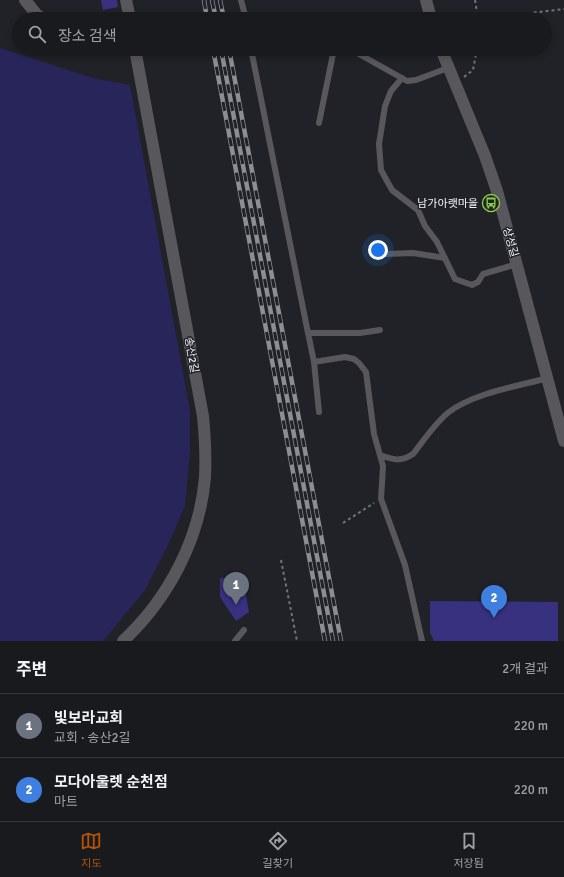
<!DOCTYPE html>
<html lang="ko">
<head>
<meta charset="utf-8">
<style>
  :root { --surface:#191a1e; --page:#26272b; --text:#f1f3f6; --muted:#9fa1a4; --line:#37383c; --accent:#b45309 }
  body { margin:0; font-family:Signika,"Noto Sans KR",sans-serif; background:var(--page); color:var(--text) }
  .you { position:absolute; left:378px; top:250px; width:14px; height:14px; margin:-10px; border:3px solid #fff; border-radius:50%; background:#1a73e8; box-shadow:0 0 0 6px #1a73e833 }
  .badge { display:grid; place-items:center; width:26px; height:26px; border-radius:50%; background:var(--accent); color:#fff; font-size:13px; font-weight:700 }
  .pin { position:absolute; translate:-50% -33px; filter:drop-shadow(0 1px 2px #0008) }
  .pin::after { content:''; position:absolute; top:21px; width:14px; height:12px; background:inherit; clip-path:polygon(0 0,100% 0,50% 100%) }
  .list { margin:0; padding:0; list-style:none }
  h2 { display:flex; justify-content:space-between; align-items:center; height:52px; margin:0; padding:0 16px; font-size:17px }
  h2 small { font-size:13px; font-weight:400; color:var(--muted) }
  .list li { display:grid; grid-template-columns:26px 1fr auto; gap:12px; align-items:center; box-sizing:border-box; height:64px; padding:0 16px; border-top:1px solid var(--line) }
  .list b { display:block; font-size:15px; white-space:nowrap }
  .list p { margin:0; font-size:13px; white-space:nowrap; color:var(--muted) }
  .list em { font-size:13px; font-style:normal; color:var(--muted) }
  .icon { flex:none; width:22px; height:22px; fill:none; stroke:currentColor; stroke-width:2; stroke-linecap:round; stroke-linejoin:round }
  .map { position:relative; flex:none; width:564px; height:641px; overflow:hidden }
  .search { position:absolute; background:var(--surface); box-shadow:0 2px 6px #0003; left:12px; right:12px; top:12px; height:44px; display:flex; align-items:center; gap:10px; box-sizing:border-box; padding:0 14px; border-radius:22px; color:var(--muted); font-size:15px }
  .sheet { height:180px; background:var(--surface) }
  nav { display:flex; justify-content:space-around; align-items:center; box-sizing:border-box; height:56px; border-top:1px solid var(--line); background:var(--surface); font-size:11px; color:var(--muted) }
  nav a { display:grid; justify-items:center; gap:2px }
  nav .on { color:var(--accent) }
  .map>svg:first-child { display:block }
  .green { fill:#28255a }
  .building { fill:#383180 }
  .lines { fill:none; stroke-linecap:round; stroke-linejoin:round }
  .path { stroke:#73747a; stroke-width:2; stroke-dasharray:3 3; stroke-linecap:butt }
  .service { stroke:#58585c; stroke-width:6 }
  .minor { stroke:#58585c; stroke-width:12 }
  .rail-casing { stroke:#8d8e94; stroke-width:4.5 }
  .rail { stroke:#212228; stroke-width:3; stroke-dasharray:9; stroke-linecap:butt }
  .labels { text-anchor:middle; stroke-width:3; stroke-linejoin:round; paint-order:stroke }
  .poi-label { font-size:11px; fill:#f2f3f8; stroke:#212228; text-anchor:end }
  .street-label { font-size:11px; fill:#f2f3f8; stroke:#212228 }
</style>
</head>
<body>
<div class="map">
<svg width="564" height="641" viewBox="0 0 564 641">
  <rect width="100%" height="100%" fill="#212228"/>
  <path class="green" d="M0,48L93,78L130,85L190,411V451L185,506L168,545L145,590L103,641H0Z"/>
  <path class="building" d="M101,0H117L118,7L103,10Z
    M220,578L243,579L249,612L236,621L220,597Z
    M430,601L558,602V641H434L430,633Z"/>
  <g class="lines">
    <path class="path" d="M475,0L478,19
      M480,19L564,9
      M464,77L473,70L477,49
      M343,523L374,503
      M281,560L297,641"/>
    <path class="service" d="M241,0L246,19
      M251,49L308,333L314,362L319,412
      M350,49L407,81L416,80L448,68
      M402,78L391,91L385,106L379,144L381,170L392,190L418,210L425,226L437,242L455,279L472,285L478,282L483,274L517,264
      M319,123L334,49
      M386,254L413,253L445,258
      M308,333H360L380,330
      M314,362L345,357L354,359L359,363L366,372L374,434L383,466L381,499L405,565L422,641
      M380,455C393,460 401,462 413,454C424,440 435,423 449,412C474,393 518,386 548,378
      M235,641L244,630"/>
    <path class="minor" d="M25,0L37,15L45,19
      M126,0L130,19
      M426,0L431,19
      M441,49L485,156L497,191L564,441
      M123,641C168,599 200,539 205,477C206,457 205,437 203,416L135,49"/>
    <g class="rail-casing">
      <path id="rail" d="M204,0L207,19
        M212,0L216,19
        M220,0L224,19
        M213,49L325,641
        M221,49L333,641
        M229,49L341,641"/>
    </g>
    <use href="#rail" class="rail"/>
  </g>
  <defs>
    <g id="bus-ring" transform="scale(0.9)"><circle r="9.5" fill="#212228" stroke="#8bce46" stroke-width="1.5"/><path d="M-5-6H5V4H4V6H2V4H-2V6H-4V4H-5ZM-3.5-4V0h7V-4ZM-3.5 1.2v1.5H-2V1.2ZM2 1.2v1.5H3.5V1.2Z" fill="#8bce46"/></g>
  </defs>
  <g fill-rule="evenodd">
    <use href="#bus-ring" x="491" y="203"/>
  </g>
  <g class="labels">
    <g class="poi-label">
      <text x="478" y="207">남가아랫마을</text>
    </g>
    <g class="street-label">
      <text transform="translate(511 242) rotate(74)" y="4">상성길</text>
      <text transform="translate(192 355) rotate(80)" y="4">송산2길</text>
    </g>
  </g>
</svg>
<div class="you"></div>
<div class="pin badge" style="left:236px;top:605px;background:#6b7280">1</div>
<div class="pin badge" style="left:494px;top:618px;background:#3f7fe0">2</div>
<div class="search"><svg class="icon" aria-label="search" viewBox="0 0 24 24"><circle cx="10" cy="10" r="6"/><path d="M15 15l6 6"/></svg>장소 검색</div>
</div>
<section class="sheet">
<h2>주변<small>2개 결과</small></h2>
<ul class="list">
<li><span class="badge" style="background:#6b7280">1</span><div><b>빛보라교회</b><p>교회 · 송산2길</p></div><em>220 m</em></li>
<li><span class="badge" style="background:#3f7fe0">2</span><div><b>모다아울렛 순천점</b><p>마트</p></div><em>220 m</em></li>
</ul>
</section>
<nav>
<a class="on"><svg class="icon" aria-label="map" viewBox="0 0 24 24"><path d="M3 6l6-2 6 2 6-2v14l-6 2-6-2-6 2zM9 4v14M15 6v14"/></svg>지도</a>
<a><svg class="icon" aria-label="directions" viewBox="0 0 24 24"><path d="M12 3l9 9-9 9-9-9zM9 14v-3h6M13 9l2 2-2 2"/></svg>길찾기</a>
<a><svg class="icon" aria-label="saved" viewBox="0 0 24 24"><path d="M7 4h10v16l-5-4-5 4z"/></svg>저장됨</a>
</nav>
</body>
</html>
